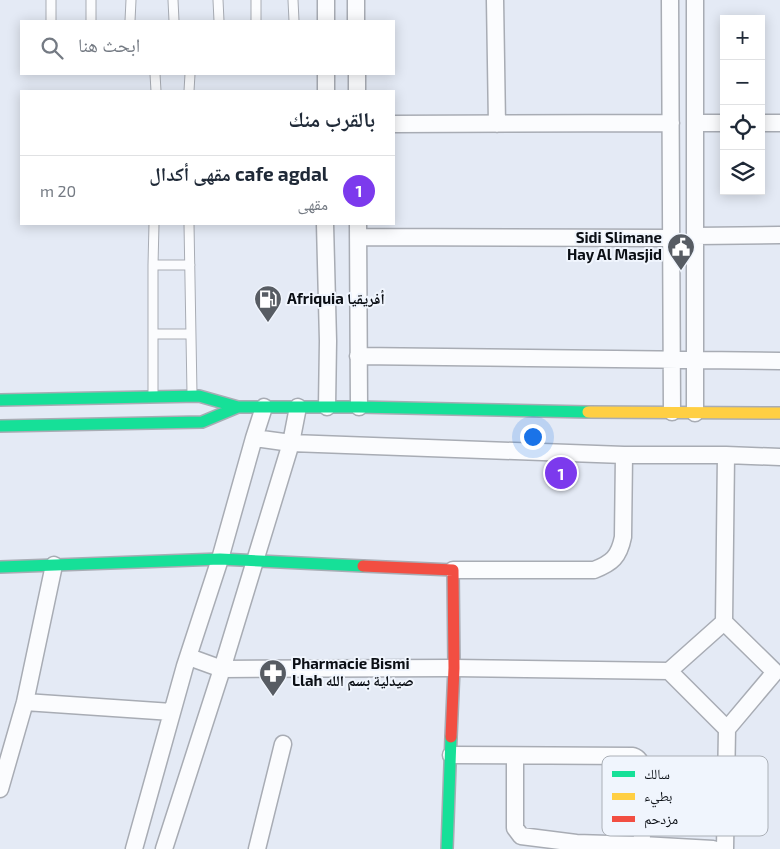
<!DOCTYPE html>
<html lang="ar">
<head>
<meta charset="utf-8">
<style>
  :root { --surface:#fff; --page:#f6f6f7; --text:#1f2937; --muted:#747a83; --line:#e0e1e3; --accent:#7c3aed }
  body { margin:0; font-family:"Exo 2","Noto Naskh Arabic",sans-serif; background:var(--page); color:var(--text); direction:rtl }
  .controls { position:absolute; right:15px; top:15px; display:grid; overflow:hidden; border-radius:0px; box-shadow:0 2px 12px #0003 }
  .controls button { width:45px; height:45px; display:grid; place-items:center; padding:0; border:0; border-bottom:1px solid var(--line); background:var(--surface); color:var(--text); font:25px sans-serif }
  .you { position:absolute; left:532px; top:436px; width:18px; height:18px; margin:-12px; border:4px solid #fff; border-radius:50%; background:#1a73e8; box-shadow:0 0 0 8px #1a73e833 }
  .badge { display:grid; place-items:center; width:32px; height:32px; border-radius:50%; background:var(--accent); color:#fff; font-size:16px; font-weight:700 }
  .pin { position:absolute; translate:-50% -50%; border:2px solid #fff; box-shadow:0 1px 5px #0006 }
  .list { margin:0; padding:0; list-style:none }
  h2 { display:flex; justify-content:space-between; align-items:center; height:65px; margin:0; padding:0 20px; font-size:21px }
  h2 small { font-size:16px; font-weight:400; color:var(--muted) }
  .list li { display:grid; grid-template-columns:32px 1fr auto; gap:15px; align-items:center; box-sizing:border-box; height:70px; padding:0 20px; border-top:1px solid var(--line) }
  .list b { display:block; font-size:19px; white-space:nowrap }
  .list p { margin:0; font-size:16px; white-space:nowrap; color:var(--muted) }
  .list em { font-size:16px; font-style:normal; color:var(--muted) }
  .icon { flex:none; width:28px; height:28px; fill:none; stroke:currentColor; stroke-width:2; stroke-linecap:round; stroke-linejoin:round }
  .map { position:relative; flex:none; width:780px; height:849px; overflow:hidden; direction:ltr }
  .search { position:absolute; background:var(--surface); box-shadow:0 2px 12px #0003; left:20px; top:20px; width:375px; height:55px; display:flex; align-items:center; gap:12px; box-sizing:border-box; padding:0 18px; border-radius:0px; color:var(--muted); font-size:19px }
  .panel { position:absolute; background:var(--surface); box-shadow:0 2px 12px #0003; left:20px; top:90px; width:375px; height:135px; border-radius:0px; direction:rtl }
  .map>svg:first-child { display:block }
  .lines { fill:none; stroke-linecap:round; stroke-linejoin:round }
  .lane-casing { stroke:#a8acb4; stroke-width:11 }
  .street-casing { stroke:#a8acb4; stroke-width:19 }
  .fast-casing { stroke:#a8acb4; stroke-width:14 }
  .slow-casing { stroke:#a8acb4; stroke-width:14 }
  .jam-casing { stroke:#a8acb4; stroke-width:14 }
  .lane { stroke:#fbfcfe; stroke-width:9 }
  .street { stroke:#fbfcfe; stroke-width:16 }
  .fast { stroke:#16e098; stroke-width:11 }
  .slow { stroke:#ffcf43; stroke-width:11 }
  .jam { stroke:#f24e42; stroke-width:11 }
  .labels { text-anchor:middle; stroke-width:4; stroke-linejoin:round; paint-order:stroke }
  .poi-label { font-size:15px; font-weight:bold; fill:#0b0f15; stroke:#f0f5fd; text-anchor:start }
  .key { fill:#f0f5fd; stroke:#abb0b7; stroke-width:1 }
  .key-label { font-size:14px; fill:#0b0f15 }
</style>
</head>
<body>
<div class="map">
<svg width="780" height="849" viewBox="0 0 780 849">
  <rect width="100%" height="100%" fill="#e4eaf5"/>
  <g class="lines">
    <g class="lane-casing">
      <path id="lane" d="M91,0V21
        M173,0L174,21
        M218,0L219,21
        M256,0V21
        M293,0L294,21
        M51,21V0
        M130,21L131,0
        M155,74L156,91
        M189,91L190,74
        M189,224L192,393
        M153,265H190
        M153,334H191
        M153,394V265L154,224"/>
    </g>
    <g class="street-casing">
      <path id="street" d="M356,0V21
        M495,0L497,124
        M670,0L672,412
        M326,21V0
        M357,74V91
        M326,91V74
        M695,123H724
        M761,123H780
        M394,124L671,123
        M325,224L328,341L327,407
        M358,224L359,407
        M695,236L780,235
        M358,237L671,238
        M358,356L780,361
        M695,413V0
        M254,438L291,443L624,455H726L780,457
        M453,570H594C612,563 619,557 623,537L624,455
        M189,657L222,669L454,668L669,671L727,729L775,672L724,622
        M669,671L724,622L726,455
        M25,702L172,712
        M451,755L633,756C639,758 640,761 641,767L642,845L576,843V849
        M515,756V828L521,836L576,843
        M0,789L25,702L54,565
        M642,845L713,849
        M134,849L185,666L220,559L254,438L264,407
        M164,849L222,669L291,443L298,407
        M257,849L283,744
        M725,849L727,729"/>
    </g>
    <g class="fast-casing">
      <path id="fast" d="M0,400L199,396L238,407H359L588,412
        M0,426L202,422L238,407
        M0,567L220,559L363,566
        M447,849L451,737"/>
    </g>
    <g class="slow-casing">
      <path id="slow" d="M588,412L780,413"/>
    </g>
    <g class="jam-casing">
      <path id="jam" d="M363,566L453,570L454,668L451,737"/>
    </g>
    <use href="#lane" class="lane"/>
    <use href="#street" class="street"/>
    <use href="#fast" class="fast"/>
    <use href="#slow" class="slow"/>
    <use href="#jam" class="jam"/>
  </g>
  <defs>
    <g id="civic-pin" transform="scale(1.4375)"><path d="M0 17L-7.5 6A9.5 9.5 0 1 1 7.5 6Z" fill="#575c63" stroke="#f0f5fd"/><path d="M-.6-6.5H3V-4.5H.6V-3L4-1V1h2V6H-6V1h2V-1L-.6-3ZM-1.2 2.5V6h2.4V2.5Z" fill="#fff"/></g>
    <g id="fuel-pin" transform="scale(1.4375)"><path d="M0 17L-7.5 6A9.5 9.5 0 1 1 7.5 6Z" fill="#575c63" stroke="#f0f5fd"/><path d="M-5.5-6h7V0h2V4h1.3V-2.5L3-4.5l.8-.8L6-3V5H2.5V1h-1V6h-7ZM-4.2-4.7v3.2H.2V-4.7Z" fill="#fff"/></g>
    <g id="pharmacy-pin" transform="scale(1.4375)"><path d="M0 17L-7.5 6A9.5 9.5 0 1 1 7.5 6Z" fill="#575c63" stroke="#f0f5fd"/><path d="M-2-6h4v4h4v4h-4v4h-4v-4h-4v-4h4Z" fill="#fff"/></g>
  </defs>
  <g fill-rule="evenodd">
    <use href="#civic-pin" x="681" y="247"/>
    <use href="#fuel-pin" x="268" y="299"/>
    <use href="#pharmacy-pin" x="273" y="673"/>
  </g>
  <g class="labels">
    <g class="poi-label">
      <text x="662" y="243" text-anchor="end">Sidi Slimane<tspan x="662" dy="17">Hay Al Masjid</tspan></text>
      <text x="287" y="304">Afriquia أفريقيا</text>
      <text x="292" y="669">Pharmacie Bismi<tspan x="292" dy="17">Llah صيدلية بسم الله</tspan></text>
    </g>
  </g>
  <rect x="602" y="756" width="166" height="80" rx="8" class="key"/>
  <rect x="612" y="771" width="23" height="6" fill="#16e098"/>
  <rect x="612" y="793" width="23" height="7" fill="#ffcf43"/>
  <rect x="612" y="816" width="23" height="6" fill="#f24e42"/>
  <g class="key-label">
    <text x="644" y="779">سالك</text>
    <text x="644" y="801">بطيء</text>
    <text x="644" y="824">مزدحم</text>
  </g>
</svg>
<div class="controls">
<button>+</button>
<button>−</button>
<button><svg class="icon" aria-label="locate" viewBox="0 0 24 24"><circle cx="12" cy="12" r="6"/><path d="M12 2v4M12 18v4M2 12h4M18 12h4"/></svg></button>
<button><svg class="icon" aria-label="layers" viewBox="0 0 24 24"><path d="M12 4l9 5-9 5-9-5zM3 14l9 5 9-5"/></svg></button>
</div>
<div class="you"></div>
<div class="pin badge" style="left:561px;top:473px">1</div>
<div class="search"><svg class="icon" aria-label="search" viewBox="0 0 24 24"><circle cx="10" cy="10" r="6"/><path d="M15 15l6 6"/></svg>ابحث هنا</div>
<section class="panel">
<h2>بالقرب منك<small></small></h2>
<ul class="list">
<li><span class="badge">1</span><div><b>cafe agdal مقهى أكدال</b><p>مقهى</p></div><em>20 m</em></li>
</ul>
</section>
</div>
</body>
</html>
